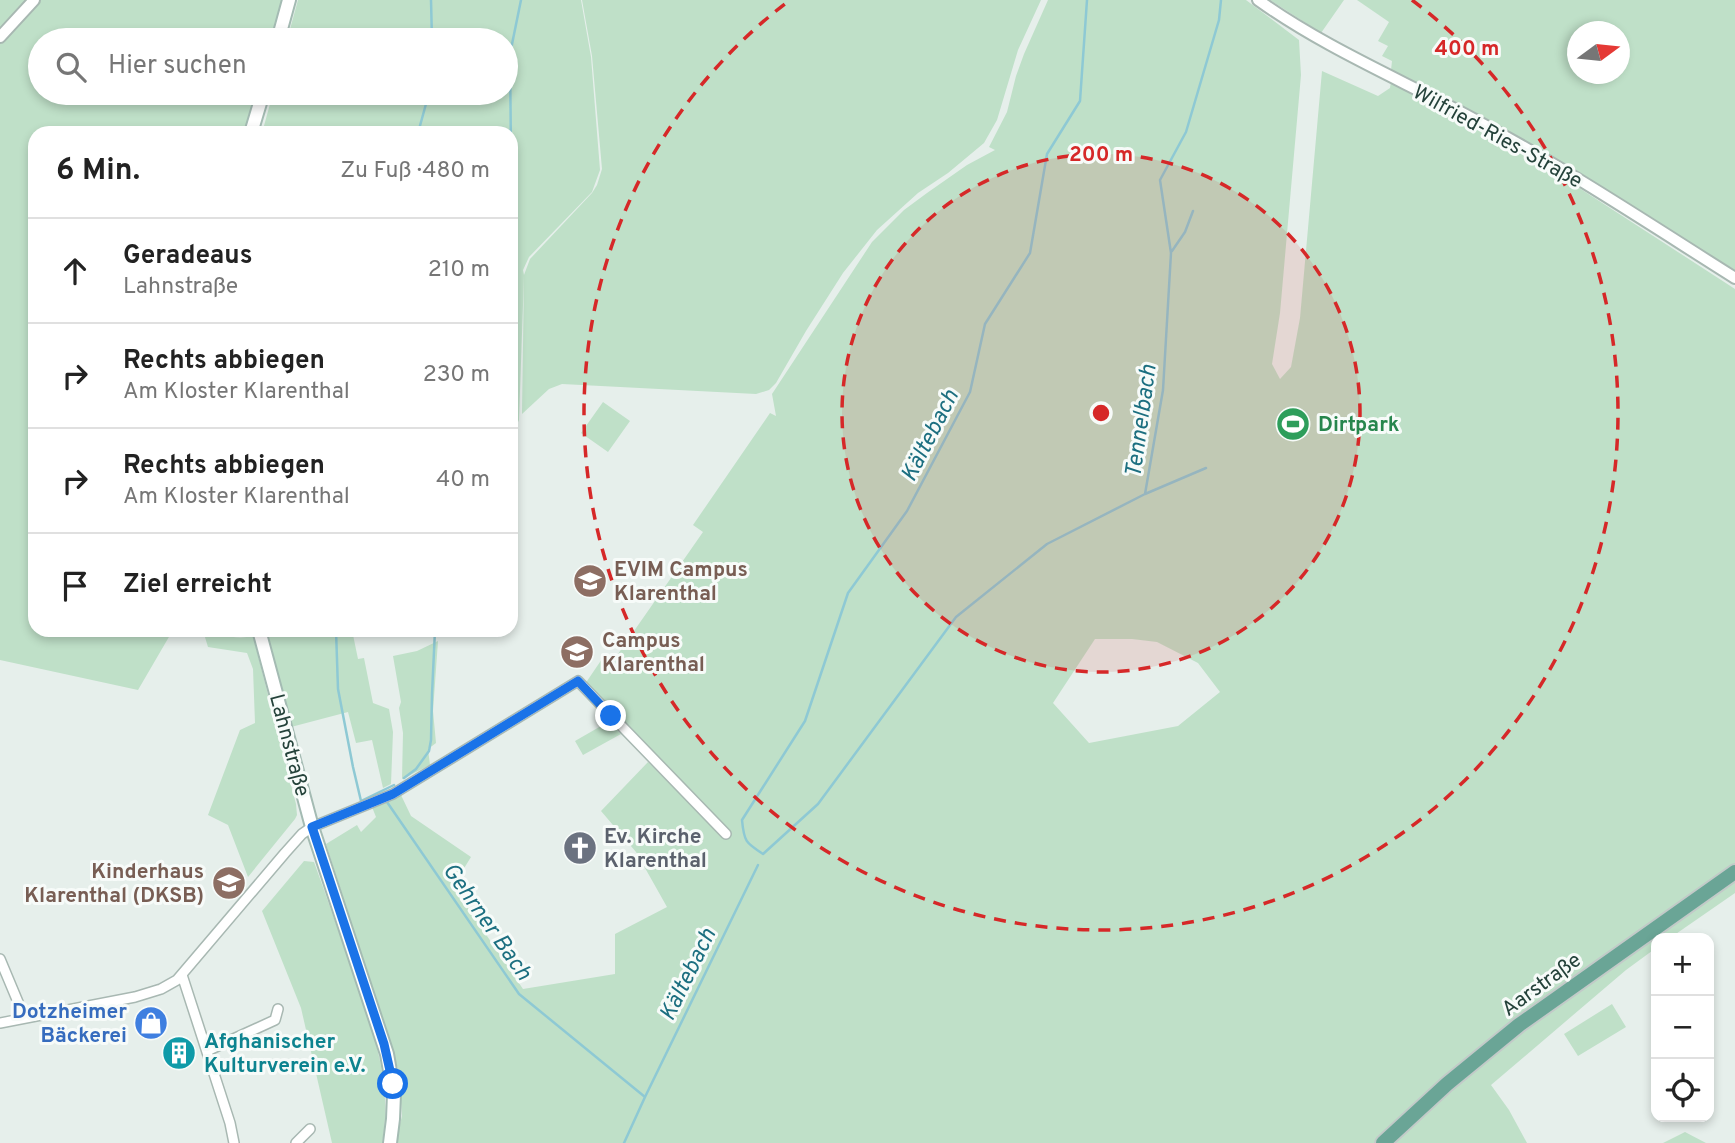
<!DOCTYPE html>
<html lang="de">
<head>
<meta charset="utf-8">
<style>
  :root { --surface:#fff; --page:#f2f2f2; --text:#222; --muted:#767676; --line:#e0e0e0 }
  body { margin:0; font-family:Overpass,sans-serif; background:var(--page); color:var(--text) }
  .controls { position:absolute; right:21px; bottom:21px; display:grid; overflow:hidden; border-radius:14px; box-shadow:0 4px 10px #0003 }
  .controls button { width:63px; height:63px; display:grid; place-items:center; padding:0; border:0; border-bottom:2px solid var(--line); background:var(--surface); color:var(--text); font:35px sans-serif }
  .compass { position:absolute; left:1567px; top:21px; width:63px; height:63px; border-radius:50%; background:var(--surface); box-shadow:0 4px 10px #0003; rotate:75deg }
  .stop { position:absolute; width:21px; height:21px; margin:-16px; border:5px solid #1a73e8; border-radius:50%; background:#fff }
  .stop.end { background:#1a73e8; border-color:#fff; box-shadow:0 2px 7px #0008 }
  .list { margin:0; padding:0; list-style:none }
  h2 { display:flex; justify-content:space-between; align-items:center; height:91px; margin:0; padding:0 28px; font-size:30px }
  h2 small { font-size:23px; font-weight:400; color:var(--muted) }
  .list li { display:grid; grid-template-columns:46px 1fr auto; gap:21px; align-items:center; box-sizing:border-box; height:105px; padding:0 28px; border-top:2px solid var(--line) }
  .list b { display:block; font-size:26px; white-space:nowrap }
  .list p { margin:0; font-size:23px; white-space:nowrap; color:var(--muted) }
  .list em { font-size:23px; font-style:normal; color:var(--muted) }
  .icon { flex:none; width:38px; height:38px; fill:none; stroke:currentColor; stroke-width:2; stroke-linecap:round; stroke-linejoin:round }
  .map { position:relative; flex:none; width:1735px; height:1143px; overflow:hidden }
  .search { position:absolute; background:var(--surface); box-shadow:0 4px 10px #0003; left:28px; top:28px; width:490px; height:77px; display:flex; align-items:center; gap:18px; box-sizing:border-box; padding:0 24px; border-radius:38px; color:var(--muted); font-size:26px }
  .panel { position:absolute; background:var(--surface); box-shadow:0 4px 10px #0003; left:28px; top:126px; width:490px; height:511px; border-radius:21px }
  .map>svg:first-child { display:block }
  .green { fill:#bfe0c8; fill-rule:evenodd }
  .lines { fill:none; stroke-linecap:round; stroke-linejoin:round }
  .stream { stroke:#8ec9d4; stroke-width:2.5 }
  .minor-casing { stroke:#a8b8b2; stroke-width:12 }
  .tertiary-casing { stroke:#a8b8b2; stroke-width:14 }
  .secondary-casing { stroke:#a4bbb3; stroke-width:16 }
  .primary-casing { stroke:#c2cac8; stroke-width:18 }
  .minor { stroke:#fff; stroke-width:9 }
  .tertiary { stroke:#fff; stroke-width:10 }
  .secondary { stroke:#fff; stroke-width:12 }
  .primary { stroke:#6aa596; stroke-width:14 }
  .route { stroke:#1a73e8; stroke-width:9 }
  .ring { fill:none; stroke:#d62828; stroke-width:3.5; stroke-dasharray:12 9 }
  .labels { text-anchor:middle; stroke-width:6; stroke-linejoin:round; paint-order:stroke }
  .street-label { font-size:21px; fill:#24423a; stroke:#f7fbf9 }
  .leisure-label { font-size:21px; font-weight:bold; fill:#27864d; stroke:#f7fbf9; text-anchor:start }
  .education-label { font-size:21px; font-weight:bold; fill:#785e54; stroke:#f7fbf9; text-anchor:start }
  .worship-label { font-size:21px; font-weight:bold; fill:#5b616d; stroke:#f7fbf9; text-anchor:start }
  .shop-label { font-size:21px; font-weight:bold; fill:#366cbe; stroke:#f7fbf9; text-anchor:end }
  .culture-label { font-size:21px; font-weight:bold; fill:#0d838f; stroke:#f7fbf9; text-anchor:start }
  .water-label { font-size:23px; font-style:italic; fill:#1c6f80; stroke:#f7fbf9 }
  .centre { fill:#d62828; stroke:#f7fbf9; stroke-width:3.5 }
  .ring-label { font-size:21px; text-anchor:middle; font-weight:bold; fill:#d62828; stroke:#f7fbf9; stroke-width:6; stroke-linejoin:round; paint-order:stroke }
</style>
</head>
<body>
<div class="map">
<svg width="1735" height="1143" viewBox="0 0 1735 1143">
  <rect width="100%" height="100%" fill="#e6efeb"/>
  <path class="green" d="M0,0H283L272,40H40V93H257L246,133H35V577L30,611L35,612V630H173L138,690L0,660Z
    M298,0H581L591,57L600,170L592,192L529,257L523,270L524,275L530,259L592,193L597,185L602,169L592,56L582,0H1041L1018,50L997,120L984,143L948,173L918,193L877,230L843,273L806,331L776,383L769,390L756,394L562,384L549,389L522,414L524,276L519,420L511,437V133H262L273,93H506V40H287Z
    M1048,0H1246L1299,40L1301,75L1280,313L1272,364L1280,379L1291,367L1300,318L1322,71L1378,96L1390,88L1391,81L1499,136L1735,289V864L1516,1020L1419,1100L1375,1143H395L402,1116L399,1072L326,844L357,825L361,832L376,817L372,807L401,795L411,816L471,857L453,886L523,989L615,974V934L667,907L636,852L601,811L648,762L724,837L585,684L602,659L611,664L703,532L693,525L770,413L776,416L772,394L872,242L904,210L927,193L967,165L995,150L989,147L1007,112L1016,76L1024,54ZM1095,639H1132L1157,642L1198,663L1220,692L1178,726L1089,743L1053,703Z
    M1270,0H1344L1321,33Z
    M1357,0H1735V273L1491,121L1391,70L1392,61L1382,56L1388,46L1378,41L1389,22ZM1578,32H1620V74H1578Z
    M603,402L630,421L608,452L581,433Z
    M267,630H352L358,659L364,658L373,703L389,709L393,732L391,784L383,788L372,740L356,743L348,712L291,727Z
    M204,634C221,634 236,640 253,636L296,804L297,815L295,819L248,877L228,825L208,815L240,730L255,723L253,669L247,653L208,647Z
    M438,641L433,711L436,743L428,749L430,765L402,779L403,733L399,708L401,702L393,656L417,651Z
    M608,722L621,734L583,755L575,741Z
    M304,861L314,862C327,898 339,933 352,969C371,1025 394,1083 382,1143H332L301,1008L262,911Z
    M1735,881V893L1670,938H1656V948L1626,970L1491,1085L1509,1110L1527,1143H1394L1437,1102L1490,1057L1549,1013Z
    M1612,1004L1626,1027L1578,1056L1564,1034Z
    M1685,1132L1706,1143H1663Z"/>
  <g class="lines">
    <path class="stream" d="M431,0L432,40
      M1087,0L1080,101L1047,154L1030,253L985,324L970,392L907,511L848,593L805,721L742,820C744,842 746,843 763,854L818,804L956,617L1047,544L1145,494L1163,390L1171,253L1160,180L1186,132L1219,20L1221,0
      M418,133L429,93
      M511,153L510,54L521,0
      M1172,251L1185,232L1193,211
      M1145,494L1206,468
      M336,630L338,689L353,767L361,801L394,785
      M404,778L416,769L429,751L431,740L432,694L435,630
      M387,802L519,994L645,1097
      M624,1143L645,1097L758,865"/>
    <g class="minor-casing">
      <path id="minor" d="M0,959L18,1002L23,1018
        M182,975L230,1123L234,1143
        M0,1023L135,997L161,989L177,980L285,853L302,834L312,827L393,794L578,681L726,834
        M207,1051L275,1020L278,1009
        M296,1143L310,1129"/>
    </g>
    <g class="tertiary-casing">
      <path id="tertiary" d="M1258,0C1328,50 1407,82 1481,123C1568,170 1651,225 1735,278
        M0,37L34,0"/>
    </g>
    <g class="secondary-casing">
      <path id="secondary" d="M278,40L289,0
        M251,133L263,93
        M259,630L312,827L387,1054L394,1094L393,1119L390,1143"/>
    </g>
    <g class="primary-casing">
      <path id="primary" d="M1383,1143L1447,1084L1519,1025L1735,872"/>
    </g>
    <use href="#minor" class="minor"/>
    <use href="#tertiary" class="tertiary"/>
    <use href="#secondary" class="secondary"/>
    <use href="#primary" class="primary"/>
  </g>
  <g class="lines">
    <path class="route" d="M393,1084L384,1044L312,827L393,794L578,681L611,716"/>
  </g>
  <circle cx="1101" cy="413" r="259" fill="#d62828" fill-opacity=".12"/>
  <g class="ring">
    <circle cx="1101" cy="413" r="259"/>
    <path d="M1412 0A517 517 0 1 1 790 0"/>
  </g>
  <defs>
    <g id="stadium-disc" transform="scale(1.75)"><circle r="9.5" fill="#2e9e5b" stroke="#f7fbf9"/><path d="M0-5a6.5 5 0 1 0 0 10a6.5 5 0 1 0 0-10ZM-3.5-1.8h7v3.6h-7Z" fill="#fff"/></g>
    <g id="school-disc" transform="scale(1.75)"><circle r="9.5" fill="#8d6e63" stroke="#f7fbf9"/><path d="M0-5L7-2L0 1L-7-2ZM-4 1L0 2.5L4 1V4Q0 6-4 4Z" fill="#fff"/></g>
    <g id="church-disc" transform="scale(1.75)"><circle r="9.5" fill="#6b7280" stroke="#f7fbf9"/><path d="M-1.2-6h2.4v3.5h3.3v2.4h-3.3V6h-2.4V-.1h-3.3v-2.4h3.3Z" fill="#fff"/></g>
    <g id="shop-disc" transform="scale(1.75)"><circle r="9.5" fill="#3f7fe0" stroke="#f7fbf9"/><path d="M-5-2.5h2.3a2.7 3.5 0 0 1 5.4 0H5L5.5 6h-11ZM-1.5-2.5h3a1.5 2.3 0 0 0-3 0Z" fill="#fff"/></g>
    <g id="building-disc" transform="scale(1.75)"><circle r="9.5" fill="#0f9aa8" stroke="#f7fbf9"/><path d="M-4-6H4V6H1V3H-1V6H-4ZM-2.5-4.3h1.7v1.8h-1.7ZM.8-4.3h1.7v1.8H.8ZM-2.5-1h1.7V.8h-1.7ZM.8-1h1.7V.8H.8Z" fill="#fff"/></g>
  </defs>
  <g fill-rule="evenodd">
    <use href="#stadium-disc" x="1293" y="424"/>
    <use href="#school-disc" x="590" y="581"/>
    <use href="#school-disc" x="577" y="652"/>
    <use href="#church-disc" x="580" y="848"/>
    <use href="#school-disc" x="229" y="883"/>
    <use href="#shop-disc" x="151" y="1023"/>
    <use href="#building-disc" x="179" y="1053"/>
  </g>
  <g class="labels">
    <g class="street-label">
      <text transform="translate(1498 136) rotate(29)" y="7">Wilfried-Ries-Straße</text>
      <text transform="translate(290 745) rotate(75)" y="7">Lahnstraße</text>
      <text transform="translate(1541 984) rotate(-36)" y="7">Aarstraße</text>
    </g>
    <g class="leisure-label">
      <text x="1318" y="431">Dirtpark</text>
    </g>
    <g class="education-label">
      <text x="614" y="576">EVIM Campus<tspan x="614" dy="24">Klarenthal</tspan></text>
      <text x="602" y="647">Campus<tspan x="602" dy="24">Klarenthal</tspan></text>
      <text x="204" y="878" text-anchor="end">Kinderhaus<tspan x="204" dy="24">Klarenthal (DKSB)</tspan></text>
    </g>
    <g class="worship-label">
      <text x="604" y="843">Ev. Kirche<tspan x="604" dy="24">Klarenthal</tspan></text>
    </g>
    <g class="shop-label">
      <text x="127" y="1018">Dotzheimer<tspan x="127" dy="24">Bäckerei</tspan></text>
    </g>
    <g class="culture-label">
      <text x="204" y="1048">Afghanischer<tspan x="204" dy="24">Kulturverein e.V.</tspan></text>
    </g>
    <g class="water-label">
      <text transform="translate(1140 421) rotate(-82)" y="8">Tennelbach</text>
      <text transform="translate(929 435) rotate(-63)" y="8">Kältebach</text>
      <text transform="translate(488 921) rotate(55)" y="8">Gehrner Bach</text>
      <text transform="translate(687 974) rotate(-64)" y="8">Kältebach</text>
    </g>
  </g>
  <circle cx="1101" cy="413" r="10" class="centre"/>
  <g class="ring-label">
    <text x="1467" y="55">400 m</text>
    <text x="1101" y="161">200 m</text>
  </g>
</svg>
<div class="controls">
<button>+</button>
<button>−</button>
<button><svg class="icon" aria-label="locate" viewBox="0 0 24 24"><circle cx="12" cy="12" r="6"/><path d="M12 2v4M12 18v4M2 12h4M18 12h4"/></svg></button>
</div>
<svg class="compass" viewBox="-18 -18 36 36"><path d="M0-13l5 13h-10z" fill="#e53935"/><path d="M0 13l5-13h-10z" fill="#767676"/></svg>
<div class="stop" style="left:393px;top:1084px"></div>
<div class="stop end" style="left:611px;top:716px"></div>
<div class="search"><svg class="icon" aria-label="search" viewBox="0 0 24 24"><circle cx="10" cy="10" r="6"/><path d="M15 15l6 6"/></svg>Hier suchen</div>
<section class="panel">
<h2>6 Min.<small>Zu Fuß · 480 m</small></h2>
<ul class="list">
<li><svg class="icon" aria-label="ahead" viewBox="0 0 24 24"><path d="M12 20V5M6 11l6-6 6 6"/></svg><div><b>Geradeaus</b><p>Lahnstraße</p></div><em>210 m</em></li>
<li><svg class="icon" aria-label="right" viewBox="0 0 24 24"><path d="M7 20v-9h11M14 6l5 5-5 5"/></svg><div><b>Rechts abbiegen</b><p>Am Kloster Klarenthal</p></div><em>230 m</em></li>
<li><svg class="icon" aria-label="right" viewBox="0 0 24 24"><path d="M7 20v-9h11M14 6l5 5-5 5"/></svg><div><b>Rechts abbiegen</b><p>Am Kloster Klarenthal</p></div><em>40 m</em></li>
<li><svg class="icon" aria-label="arrive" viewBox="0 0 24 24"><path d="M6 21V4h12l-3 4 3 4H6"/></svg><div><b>Ziel erreicht</b></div></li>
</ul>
</section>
</div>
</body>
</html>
